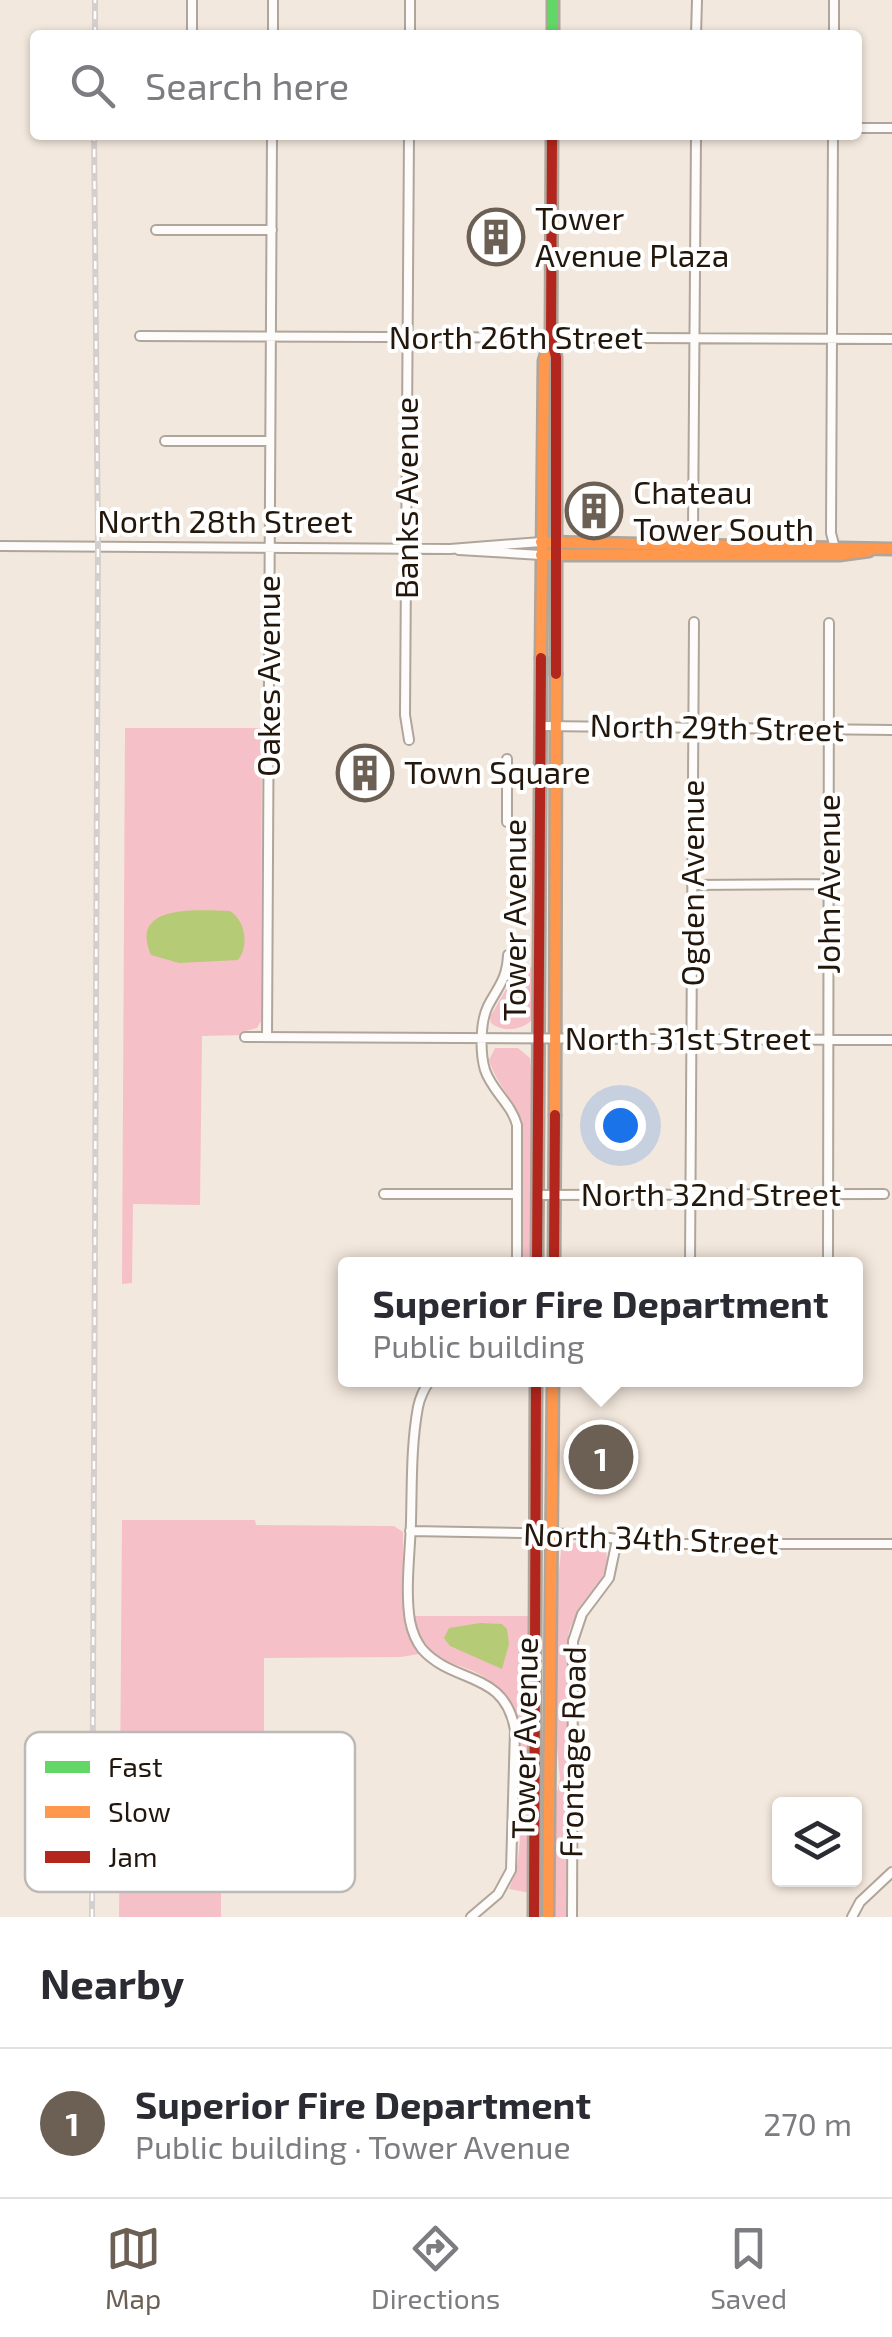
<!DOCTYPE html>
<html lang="en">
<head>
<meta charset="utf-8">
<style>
  :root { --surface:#fff; --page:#f7f7f7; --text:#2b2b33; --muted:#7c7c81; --line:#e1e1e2; --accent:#6c6055 }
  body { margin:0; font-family:"Exo 2",sans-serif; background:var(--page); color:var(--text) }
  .controls { position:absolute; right:30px; bottom:30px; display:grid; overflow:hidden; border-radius:10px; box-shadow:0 2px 8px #0004 }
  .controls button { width:90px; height:90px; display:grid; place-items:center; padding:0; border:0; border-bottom:2px solid var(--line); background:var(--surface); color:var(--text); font:50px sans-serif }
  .you { position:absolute; left:620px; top:1125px; width:35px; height:35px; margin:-25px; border:8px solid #fff; border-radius:50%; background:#1a73e8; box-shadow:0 0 0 15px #1a73e833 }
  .badge { display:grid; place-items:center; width:65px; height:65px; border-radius:50%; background:var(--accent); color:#fff; font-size:32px; font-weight:700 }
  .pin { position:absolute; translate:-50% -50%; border:5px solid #fff; box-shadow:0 2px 10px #0006 }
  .popup { position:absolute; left:338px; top:1257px; width:525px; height:130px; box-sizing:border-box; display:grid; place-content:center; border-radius:10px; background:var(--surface); filter:drop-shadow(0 2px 8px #0005); font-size:32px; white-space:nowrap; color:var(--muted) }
  .popup b { font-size:38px; color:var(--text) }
  .popup::after { content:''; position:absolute; left:50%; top:100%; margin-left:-20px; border:20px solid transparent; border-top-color:var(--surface) }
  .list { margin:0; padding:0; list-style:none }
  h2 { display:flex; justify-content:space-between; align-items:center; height:130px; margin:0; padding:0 40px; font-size:42px }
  h2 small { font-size:32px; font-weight:400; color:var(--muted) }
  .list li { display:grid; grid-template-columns:65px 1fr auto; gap:30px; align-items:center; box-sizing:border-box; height:150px; padding:0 40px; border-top:2px solid var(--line) }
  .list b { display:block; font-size:38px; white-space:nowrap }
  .list p { margin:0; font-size:32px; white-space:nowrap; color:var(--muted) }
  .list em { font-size:32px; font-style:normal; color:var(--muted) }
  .icon { flex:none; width:55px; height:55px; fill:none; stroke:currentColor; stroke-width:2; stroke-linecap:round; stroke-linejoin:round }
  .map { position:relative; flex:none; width:892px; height:1917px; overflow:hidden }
  .search { position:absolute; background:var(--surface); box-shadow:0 2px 8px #0004; left:30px; right:30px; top:30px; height:110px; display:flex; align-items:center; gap:25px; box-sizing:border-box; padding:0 35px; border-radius:10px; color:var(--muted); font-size:38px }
  .sheet { height:280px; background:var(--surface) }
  nav { display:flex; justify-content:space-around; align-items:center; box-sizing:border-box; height:140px; border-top:2px solid var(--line); background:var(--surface); font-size:28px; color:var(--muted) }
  nav a { display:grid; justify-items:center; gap:5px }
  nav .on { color:var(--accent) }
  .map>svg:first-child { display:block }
  .green { fill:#f6c0c8 }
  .water { fill:#b5cb75 }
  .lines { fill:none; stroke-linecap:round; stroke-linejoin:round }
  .street-casing { stroke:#afa59a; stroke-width:12 }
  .fast-casing { stroke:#afa59a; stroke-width:15 }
  .slow-casing { stroke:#afa59a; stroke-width:15 }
  .jam-casing { stroke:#afa59a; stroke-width:15 }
  .street { stroke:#fdfcfa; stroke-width:8 }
  .fast { stroke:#63d668; stroke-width:10 }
  .slow { stroke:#ff974d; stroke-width:10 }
  .jam { stroke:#b3261e; stroke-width:10 }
  .rail-casing { stroke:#d4cfcc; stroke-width:6 }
  .rail { stroke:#fff; stroke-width:2.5; stroke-dasharray:8; stroke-linecap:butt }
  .labels { text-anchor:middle; stroke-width:8; stroke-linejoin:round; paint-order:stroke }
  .poi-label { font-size:32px; fill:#23170c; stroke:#fff; text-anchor:start }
  .street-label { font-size:32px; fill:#23170c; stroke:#fff }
  .key { fill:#fff; stroke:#bdb9b6; stroke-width:2.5 }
  .key-label { font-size:28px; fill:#23170c }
</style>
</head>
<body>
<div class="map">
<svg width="892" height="1917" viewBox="0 0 892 1917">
  <rect width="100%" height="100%" fill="#f3e8dd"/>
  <path class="green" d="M125,728H262L261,1021L257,1028L245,1031V1035L202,1036L200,1205L133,1204L132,1283L122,1284Z
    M513,967H535L533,1019C523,1030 503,1033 491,1023L490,1017L509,984Z
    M495,1048H518L530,1058L534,1102L533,1264H522V1125C516,1100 496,1085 489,1060Z
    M122,1520H255L256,1525L394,1526L403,1532L404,1623L419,1654L401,1657L264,1658V1887L221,1888V1917H119Z
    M582,1542L605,1547C615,1583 577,1601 568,1635L566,1917H555L556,1796L560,1779L556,1738L557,1592L561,1551L568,1544Z
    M414,1616H531L530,1739L527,1776L530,1799V1893L509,1889C513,1879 517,1870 518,1859C522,1836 523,1740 517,1720C514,1707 507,1696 497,1687C465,1655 428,1676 414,1616Z"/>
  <path class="water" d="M230,911C246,921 249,946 238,960L179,963L151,955C128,903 199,910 230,911Z
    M480,1623L502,1624L507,1629L509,1644L502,1669L450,1646L444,1638L449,1628Z"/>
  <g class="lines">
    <g class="street-casing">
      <path id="street" d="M192,35V0
        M273,35V0
        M410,35V0
        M696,35L697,0
        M834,35V0
        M857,128H892
        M833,135L831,533L836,552
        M156,230H272
        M140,336L892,339
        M165,441H270
        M0,546L450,549L541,542
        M684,548L693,532L696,135
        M459,550L541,555
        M541,726L892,730
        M409,740L405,715L409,135
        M507,822V759
        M692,885L829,884
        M508,955C507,979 498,987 488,1006C480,1022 480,1053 485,1070C492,1091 511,1103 517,1125V1264
        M245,1037L892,1040
        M267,1037L272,135
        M384,1194H517
        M538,1195L884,1194
        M690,1264L694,622
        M828,1264L829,623
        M430,1380C424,1389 420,1397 418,1407C411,1445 412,1484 411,1522C410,1554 405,1590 410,1621C412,1631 416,1641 422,1649C454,1685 505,1670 515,1730L511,1870L498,1894L471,1917
        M410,1531L575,1534L661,1544H892
        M572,1917L573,1641L582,1614L609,1578L617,1540
        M852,1917L860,1902L892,1872"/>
    </g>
    <g class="fast-casing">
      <path id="fast" d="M553,0V35"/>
    </g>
    <g class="slow-casing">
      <path id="slow" d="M541,542L892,549
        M541,555H839L869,551
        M541,658L544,361L551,338
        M555,1115L556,674
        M548,1917L553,1380"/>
    </g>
    <g class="jam-casing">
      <path id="jam" d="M552,135L551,338L556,357V674
        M537,1264L541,658
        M554,1264L555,1115
        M534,1917L536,1380"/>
    </g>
    <use href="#street" class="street"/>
    <use href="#fast" class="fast"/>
    <use href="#slow" class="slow"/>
    <use href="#jam" class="jam"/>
    <g class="rail-casing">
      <path id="rail" d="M95,35V0
        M92,1917L98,546L94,135"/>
    </g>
    <use href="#rail" class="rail"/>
  </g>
  <defs>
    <g id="building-ring" transform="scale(2.875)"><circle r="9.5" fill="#fff" stroke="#6c6055" stroke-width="1.5"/><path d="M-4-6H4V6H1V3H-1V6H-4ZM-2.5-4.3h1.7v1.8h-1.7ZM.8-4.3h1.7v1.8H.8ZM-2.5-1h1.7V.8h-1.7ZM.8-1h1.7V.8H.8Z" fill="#6c6055"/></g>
  </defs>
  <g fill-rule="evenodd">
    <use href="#building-ring" x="496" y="237"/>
    <use href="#building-ring" x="594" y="511"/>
    <use href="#building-ring" x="365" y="773"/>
  </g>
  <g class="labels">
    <g class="poi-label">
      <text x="535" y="230">Tower<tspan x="535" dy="37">Avenue Plaza</tspan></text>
      <text x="633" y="504">Chateau<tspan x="633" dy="37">Tower South</tspan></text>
      <text x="404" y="784">Town Square</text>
    </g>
    <g class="street-label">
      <text x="516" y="349">North 26th Street</text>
      <text transform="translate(407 498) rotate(-90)" y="11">Banks Avenue</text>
      <text x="225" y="533">North 28th Street</text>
      <text transform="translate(269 676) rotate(-90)" y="11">Oakes Avenue</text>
      <text transform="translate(717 728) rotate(1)" y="11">North 29th Street</text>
      <text transform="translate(693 883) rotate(-90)" y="11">Ogden Avenue</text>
      <text transform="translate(829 884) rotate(-90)" y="11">John Avenue</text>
      <text transform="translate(515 920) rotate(-90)" y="11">Tower Avenue</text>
      <text x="688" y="1050">North 31st Street</text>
      <text x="711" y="1206">North 32nd Street</text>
      <text transform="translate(651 1539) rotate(2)" y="11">North 34th Street</text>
      <text transform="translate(525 1738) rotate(-89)" y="11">Tower Avenue</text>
      <text transform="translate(573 1752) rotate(-89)" y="11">Frontage Road</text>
    </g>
  </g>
  <rect x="25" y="1732" width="330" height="160" rx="15" class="key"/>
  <rect x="45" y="1761" width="45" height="12" fill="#63d668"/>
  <rect x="45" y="1806" width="45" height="12" fill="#ff974d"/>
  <rect x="45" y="1851" width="45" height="12" fill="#b3261e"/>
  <g class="key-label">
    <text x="108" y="1777">Fast</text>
    <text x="108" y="1822">Slow</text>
    <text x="108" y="1867">Jam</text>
  </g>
</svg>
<div class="controls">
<button><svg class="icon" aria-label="layers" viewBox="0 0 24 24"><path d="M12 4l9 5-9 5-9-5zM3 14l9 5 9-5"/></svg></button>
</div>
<div class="you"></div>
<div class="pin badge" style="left:601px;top:1457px">1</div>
<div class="popup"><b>Superior Fire Department</b>Public building</div>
<div class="search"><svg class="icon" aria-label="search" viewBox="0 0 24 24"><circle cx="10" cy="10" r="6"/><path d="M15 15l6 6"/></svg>Search here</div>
</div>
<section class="sheet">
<h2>Nearby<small></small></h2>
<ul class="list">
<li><span class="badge">1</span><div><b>Superior Fire Department</b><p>Public building · Tower Avenue</p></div><em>270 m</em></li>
</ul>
</section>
<nav>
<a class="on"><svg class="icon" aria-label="map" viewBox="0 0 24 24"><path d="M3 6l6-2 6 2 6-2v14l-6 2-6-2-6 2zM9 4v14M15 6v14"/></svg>Map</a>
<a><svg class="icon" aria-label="directions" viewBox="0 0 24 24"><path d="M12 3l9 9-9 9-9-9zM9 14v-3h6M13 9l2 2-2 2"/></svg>Directions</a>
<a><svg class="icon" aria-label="saved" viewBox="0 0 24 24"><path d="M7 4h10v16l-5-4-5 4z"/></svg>Saved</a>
</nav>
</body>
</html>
